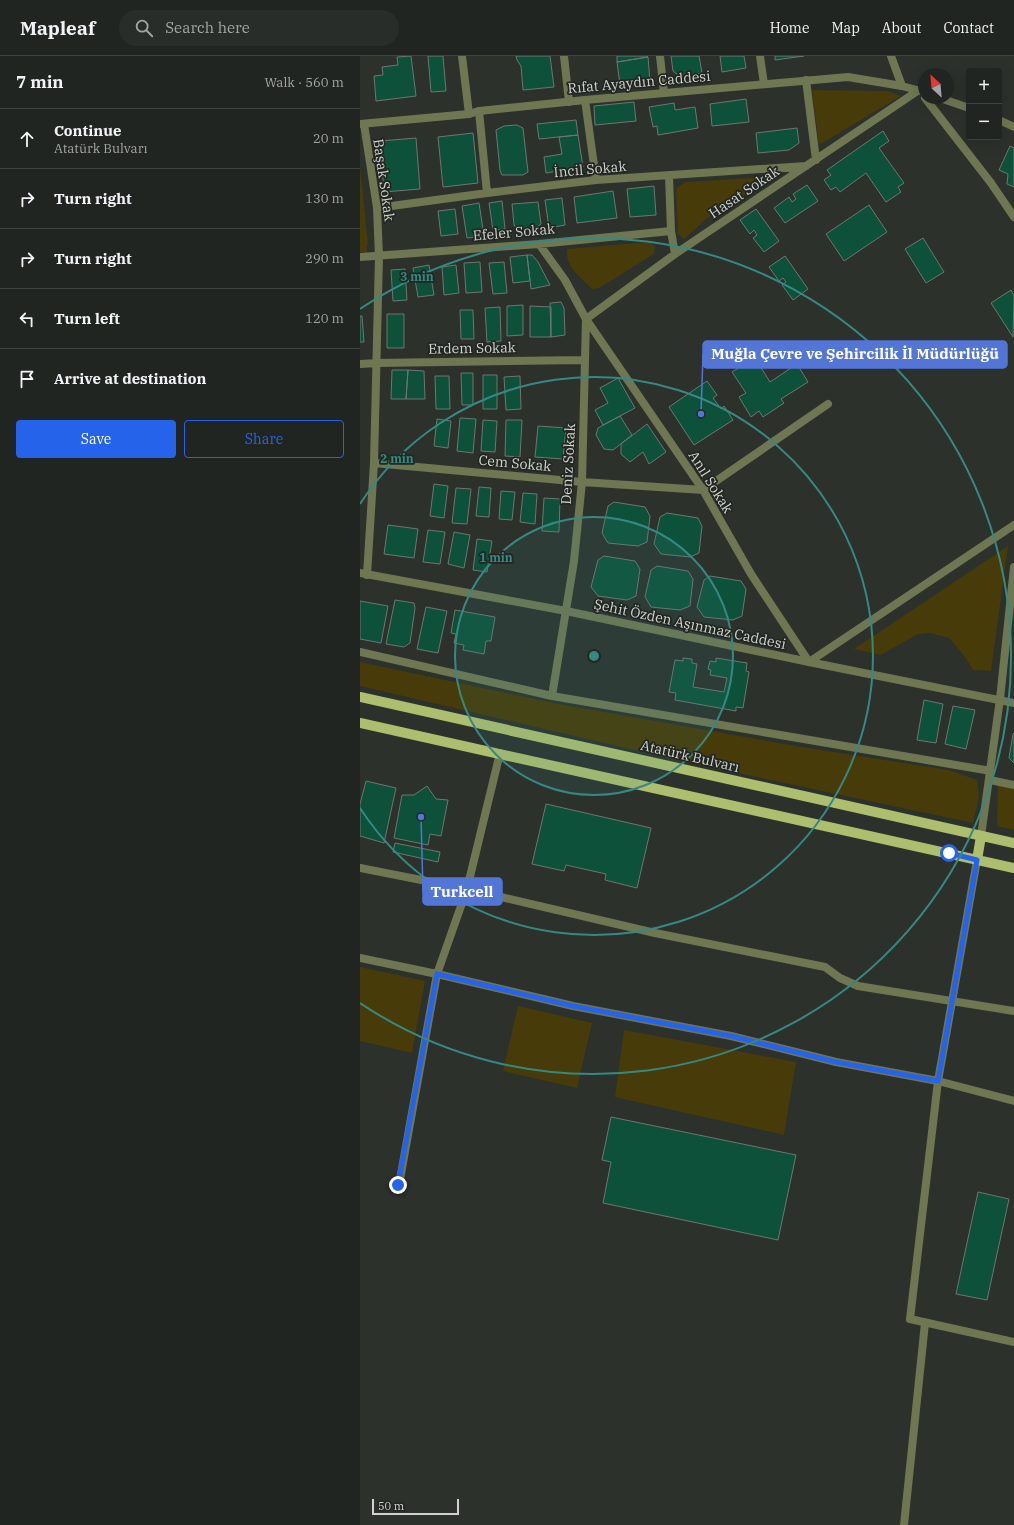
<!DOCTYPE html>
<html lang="en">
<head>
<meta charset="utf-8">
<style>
  :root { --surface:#212521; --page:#292d2a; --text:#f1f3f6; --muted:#a2a5a5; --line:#3e423f; --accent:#2563eb }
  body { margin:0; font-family:"IBM Plex Serif",serif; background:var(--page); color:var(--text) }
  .controls { position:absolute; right:12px; top:12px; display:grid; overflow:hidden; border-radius:4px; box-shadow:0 4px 16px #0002 }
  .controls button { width:36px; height:36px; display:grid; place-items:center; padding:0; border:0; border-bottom:1px solid var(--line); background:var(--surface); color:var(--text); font:20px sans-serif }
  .compass { position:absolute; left:558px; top:12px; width:36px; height:36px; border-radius:50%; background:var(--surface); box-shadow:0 4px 16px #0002; rotate:334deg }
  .scale { position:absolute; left:12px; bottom:10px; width:87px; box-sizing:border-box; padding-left:4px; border:2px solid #d0d3d0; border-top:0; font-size:11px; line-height:14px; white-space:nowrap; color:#d0d3d0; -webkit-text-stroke:3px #222722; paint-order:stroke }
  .stop { position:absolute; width:12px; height:12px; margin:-9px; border:3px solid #2563eb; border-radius:50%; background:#fff }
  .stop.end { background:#2563eb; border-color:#fff; box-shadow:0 1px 4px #0008 }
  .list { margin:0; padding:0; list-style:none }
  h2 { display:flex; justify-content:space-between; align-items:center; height:52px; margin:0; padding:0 16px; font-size:17px }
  h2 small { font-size:13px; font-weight:400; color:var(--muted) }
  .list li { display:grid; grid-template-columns:26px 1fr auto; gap:12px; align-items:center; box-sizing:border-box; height:60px; padding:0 16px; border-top:1px solid var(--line) }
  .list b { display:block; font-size:15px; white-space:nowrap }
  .list p { margin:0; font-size:13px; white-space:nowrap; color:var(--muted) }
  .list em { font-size:13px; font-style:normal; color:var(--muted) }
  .actions { display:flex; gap:8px; padding:12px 16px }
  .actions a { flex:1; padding:9px 0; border:1px solid var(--accent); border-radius:4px; text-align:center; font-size:14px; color:var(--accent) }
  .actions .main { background:var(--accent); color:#fff }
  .icon { flex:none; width:22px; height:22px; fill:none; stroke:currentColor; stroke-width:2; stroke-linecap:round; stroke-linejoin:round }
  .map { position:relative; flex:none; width:654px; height:1469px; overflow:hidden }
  header { display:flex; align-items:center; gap:24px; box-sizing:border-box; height:56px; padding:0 20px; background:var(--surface); border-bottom:1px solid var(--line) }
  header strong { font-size:19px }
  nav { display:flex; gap:22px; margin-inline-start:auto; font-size:14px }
  .search { width:280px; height:36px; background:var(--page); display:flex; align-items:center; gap:10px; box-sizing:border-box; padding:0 14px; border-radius:22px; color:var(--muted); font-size:15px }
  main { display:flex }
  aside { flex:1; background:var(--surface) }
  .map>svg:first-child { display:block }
  .green { fill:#463b09 }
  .building { fill:#0d513b; stroke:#6d7672 }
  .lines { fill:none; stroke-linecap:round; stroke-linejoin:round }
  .minor { stroke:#6e7752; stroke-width:8 }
  .tertiary { stroke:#6e7752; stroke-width:8 }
  .primary { stroke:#adbf6f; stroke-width:10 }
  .route { stroke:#2563eb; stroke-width:5 }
  .ring { fill:none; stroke:#368982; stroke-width:2 }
  .labels { text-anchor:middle; stroke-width:3.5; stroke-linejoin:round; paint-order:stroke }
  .street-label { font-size:14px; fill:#d0d3d0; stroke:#222722 }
  .centre { fill:#368982; stroke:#222722; stroke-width:2 }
  .ring-label { font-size:12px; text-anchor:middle; font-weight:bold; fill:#368982; stroke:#222722; stroke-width:3.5; stroke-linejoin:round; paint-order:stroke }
  .leader { fill:none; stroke:#5376d6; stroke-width:1.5 }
  .callout-dot { fill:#5376d6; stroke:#222722; stroke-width:1.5 }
  .callout { fill:#5376d6; stroke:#5376d6; stroke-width:1.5 }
  .callout-label { font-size:15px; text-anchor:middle; font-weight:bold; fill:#fff }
</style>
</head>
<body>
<header>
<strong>Mapleaf</strong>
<div class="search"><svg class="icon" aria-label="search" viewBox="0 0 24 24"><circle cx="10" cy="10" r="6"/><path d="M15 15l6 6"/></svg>Search here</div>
<nav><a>Home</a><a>Map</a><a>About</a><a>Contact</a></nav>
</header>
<main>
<aside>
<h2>7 min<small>Walk · 560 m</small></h2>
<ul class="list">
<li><svg class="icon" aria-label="ahead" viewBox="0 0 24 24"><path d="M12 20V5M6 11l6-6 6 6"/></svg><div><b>Continue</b><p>Atatürk Bulvarı</p></div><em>20 m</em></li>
<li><svg class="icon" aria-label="right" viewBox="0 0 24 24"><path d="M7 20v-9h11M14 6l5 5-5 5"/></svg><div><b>Turn right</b></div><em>130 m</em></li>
<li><svg class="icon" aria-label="right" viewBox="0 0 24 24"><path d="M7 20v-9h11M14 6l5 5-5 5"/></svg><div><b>Turn right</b></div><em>290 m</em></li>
<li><svg class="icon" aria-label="left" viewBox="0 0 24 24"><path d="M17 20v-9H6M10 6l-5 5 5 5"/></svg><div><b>Turn left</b></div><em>120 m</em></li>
<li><svg class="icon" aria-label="arrive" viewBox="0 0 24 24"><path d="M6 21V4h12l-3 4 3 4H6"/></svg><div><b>Arrive at destination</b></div></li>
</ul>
<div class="actions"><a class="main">Save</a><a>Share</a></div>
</aside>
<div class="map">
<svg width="654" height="1469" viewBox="0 0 654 1469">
  <rect width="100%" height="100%" fill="#2c312c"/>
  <path class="green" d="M452,34L528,35L541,40L459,89Z
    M0,110L8,189H7V196H0Z
    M408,121L413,122L346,163L324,183L318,178L316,132L326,126Z
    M289,186L295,190L294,198L239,232L232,233C220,220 205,211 207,193Z
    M648,490L631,615L613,614L605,601L589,582L570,577L558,578L521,599L494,593Z
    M0,606L199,648L442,691L589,714L617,724L619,741L613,767L321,705L0,630Z
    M638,729L654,733V774L637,770Z
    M0,911L65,925L52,997L0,985Z
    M158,950L232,967L217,1032L143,1015Z
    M264,974L436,1006L424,1079L255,1041Z"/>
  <path class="building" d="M51,0L56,40L16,45L14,20L23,19L22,11L38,9L37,1Z
    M68,0H83L86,35L71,36Z
    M156,0H190L194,31L163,34L161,10L157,4Z
    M257,0H287L288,1L257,6Z
    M311,0H339L342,17L320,21L313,15Z
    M360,0H384L386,12L362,16Z
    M415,0H444L415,4Z
    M288,1L290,25L260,29L257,6Z
    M386,43L389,66L352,70L350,48Z
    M274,46L276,65L235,69L234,50Z
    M314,47L315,54L335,51L338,72L298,79L297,70L293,71L289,51Z
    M216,64L218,79L179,83L177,68Z
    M157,69L163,72L168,116L163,119H142L140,114L136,74L144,70Z
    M437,72L439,87L429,94L398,97L396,77Z
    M523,75L529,85L519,92L544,127L538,131L541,136L526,146L506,117L480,136L476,131L471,134L464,124L471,119L467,114Z
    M113,77L118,127L83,131L78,81Z
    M218,79L223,111L186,117L184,101L202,98L199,81Z
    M56,82L60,133L24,136L20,85Z
    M650,90L654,92V131L647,128L648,118L639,114Z
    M447,129L458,145L425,167L414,152L429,141L432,146L436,143L433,138Z
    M294,130L296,159L270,161L267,133Z
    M253,135L257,162L217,167L214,141Z
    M202,142L205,169L189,172L185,144Z
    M142,145L145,173L133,174L129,147Z
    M178,146L181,168L177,171L157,173L154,169L152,148Z
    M119,147L124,180L107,182L102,150Z
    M509,149L527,176L484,205L466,178Z
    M95,153L98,178L81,180L78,155Z
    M396,153L419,185L404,196L393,182L397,179L394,174L390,178L380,164Z
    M563,182L584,216L566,227L545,193Z
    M167,199L170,225L153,227L150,201Z
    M167,199H172L178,206L190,229L171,233Z
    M425,200L448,233L433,244L422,229L426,226L423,222L419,225L409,211Z
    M120,206L122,236L106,237L104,207Z
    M144,206L147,237L133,238L129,207Z
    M69,209L74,239L58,241L53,212Z
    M96,209L99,237L84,239L82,211Z
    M45,213L47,244L33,245L31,214Z
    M651,234L654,240L653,281L631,247Z
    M201,246L204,252L205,279L191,281L190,247Z
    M163,249V279L147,280V250Z
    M170,250L191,251V281H170Z
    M140,251L141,285L127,286L125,252Z
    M100,254H113L114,283H101Z
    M27,258H44V292H27Z
    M0,260H2L4,286H0Z
    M395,302L410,326L437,308L448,326L421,343L424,347L403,361L399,355L391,361L379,341L386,337L372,316Z
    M32,314H48L46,343H31Z
    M48,314L64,315L65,343H46Z
    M101,317H113V349H102Z
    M123,319H137V353H123Z
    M75,320H89L90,353H76Z
    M160,320L161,353L146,354L144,321Z
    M258,322L275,352L243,369L235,354L248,347L240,332Z
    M347,325L357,339L353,342L361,353L364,350L373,364L334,389L309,351Z
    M260,360L272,379L253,394L244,393L236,379L238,372Z
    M100,362L116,363L113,397L97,395Z
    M77,363L91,365L88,392L74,390Z
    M123,364L137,365L135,396L121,395Z
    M146,364H162L160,401L145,400Z
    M287,368L306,396L289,408L283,396L270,406L261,398V388Z
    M178,370L206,372L203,403L175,401Z
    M74,428L88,430L84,462L70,460Z
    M119,431L131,432L129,461L116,460Z
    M96,432L111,433L107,468L92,467Z
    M141,435L155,436L152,464L139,463Z
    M163,437L177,438L175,468L160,466Z
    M184,442L200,443L199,476L182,475Z
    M254,446L285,451L290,460L287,486L278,490L248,487L242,477L248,450Z
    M307,457L338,462L342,470L339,497L330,501L301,498L294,488L300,461Z
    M28,469L58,473L54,502L24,498Z
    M68,474L85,476L80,508L63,506Z
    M94,476L110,479L104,512L88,508Z
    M117,483L132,485L127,516L113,514Z
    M244,500L275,505L280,513L276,540L267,544L238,540L231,531L238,504Z
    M297,510L328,515L333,523L330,550L320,554L291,551L285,541L291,514Z
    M350,520L381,525L386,533L382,560L373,564L344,561L337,551L344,524Z
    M35,544L54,547L55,552L50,587L44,591L26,588Z
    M0,545L28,550L21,587L0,583Z
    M66,551L87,555L78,597L57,593Z
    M95,554L135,561L131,585H126L124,598L103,594L104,589L94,587L96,578L91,577Z
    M323,602L332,603V607L337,608L333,631L364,636L367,622L350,619L351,614L348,613L350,605L356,606V602L387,607L386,615L389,616L383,652L376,651V655L315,644L316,637L309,636L315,604L323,605Z
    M564,644L583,648L576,687L557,684Z
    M593,650L615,654L606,693L585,688Z
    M654,677V707L649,702L653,678Z
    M6,725L36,732L24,787L0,780V748Z
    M67,730L76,743L88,744L81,780L70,778L68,789L34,782L42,739H54Z
    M186,748L291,772L277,832L245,824L246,818L206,809L204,815L172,808Z
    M35,787L80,796L78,806L33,796Z
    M251,1061L436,1099L418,1184L243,1147L251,1106L242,1104Z
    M618,1136L649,1143L627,1244L596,1238Z"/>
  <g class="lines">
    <path class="minor" d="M102,0L109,58
      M204,0L209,46
      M300,0L304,37
      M400,0L404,28
      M446,24L456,104
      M559,34L315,198L226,263L343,434L391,518L449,606L654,469
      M225,44L236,124
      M119,55L127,137
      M4,68L17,152L19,200L14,407L7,519
      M309,120L311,175L315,198
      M17,152L127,137L236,124L446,110
      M179,188L205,224L226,263L222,426L214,505L192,640
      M0,201L179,188L311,175
      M0,308L17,307L225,304
      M14,407L222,426L343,434L468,348
      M0,596L192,640L631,715
      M630,724L654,729
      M621,780L640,643L654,511
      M0,812L107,833L295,877L465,911L480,922L498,930L654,955
      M0,902L77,918L213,950L371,980L476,1006L578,1025L654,1045
      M39,1129L77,918L107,833L140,697
      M550,1263L578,1025L617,804
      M544,1469L565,1267"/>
    <path class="tertiary" d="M531,0L542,30
      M565,42L631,127L654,161
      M580,42L609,52
      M639,64L654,71
      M0,68L109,58L119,55L225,44L488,21L542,30L564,36
      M0,517L206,555L449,606L654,647
      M550,1263L654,1286"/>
    <path class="primary" d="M0,641L654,787
      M0,667L654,812
      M617,804L621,780"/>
  </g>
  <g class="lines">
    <path class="route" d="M38,1129L77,918L213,950L371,980L476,1006L578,1025L617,804L589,797"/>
  </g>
  <circle cx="234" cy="600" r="139" fill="#368982" fill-opacity=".12"/>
  <g class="ring">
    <circle cx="234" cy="600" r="139"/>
    <path d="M0 448A279 279 0 1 1 0 752"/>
    <path d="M0 253A418 418 0 1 1 0 947"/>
  </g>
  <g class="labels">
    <g class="street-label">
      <text transform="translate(279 26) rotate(-5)" y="5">Rıfat Ayaydın Caddesi</text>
      <text transform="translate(230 113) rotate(-5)" y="5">İncil Sokak</text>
      <text transform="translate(24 124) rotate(82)" y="5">Başak Sokak</text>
      <text transform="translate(384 136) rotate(-34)" y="5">Hasat Sokak</text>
      <text transform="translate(154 176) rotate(-5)" y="5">Efeler Sokak</text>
      <text transform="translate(112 292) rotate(-1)" y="5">Erdem Sokak</text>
      <text transform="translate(155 407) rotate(5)" y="5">Cem Sokak</text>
      <text transform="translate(208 408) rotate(-87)" y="5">Deniz Sokak</text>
      <text transform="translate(351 426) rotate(58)" y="5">Anıl Sokak</text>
      <text transform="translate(330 568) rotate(12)" y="5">Şehit Özden Aşınmaz Caddesi</text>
      <text transform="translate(330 700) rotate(13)" y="5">Atatürk Bulvarı</text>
    </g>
  </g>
  <circle cx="234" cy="600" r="6" class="centre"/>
  <g class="ring-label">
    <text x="57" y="225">3 min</text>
    <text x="37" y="407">2 min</text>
    <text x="136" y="506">1 min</text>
  </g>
  <path class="leader" d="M341 358L343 298M61 761L63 836"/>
  <g class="callout-dot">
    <circle cx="341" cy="358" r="4"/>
    <circle cx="61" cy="761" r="4"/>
  </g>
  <g class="callout">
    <rect x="343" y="285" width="304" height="27" rx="4"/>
    <rect x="63" y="822" width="79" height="27" rx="4"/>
  </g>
  <g class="callout-label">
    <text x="495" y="303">Muğla Çevre ve Şehircilik İl Müdürlüğü</text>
    <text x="102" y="841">Turkcell</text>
  </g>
</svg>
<div class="controls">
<button>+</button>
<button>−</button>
</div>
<svg class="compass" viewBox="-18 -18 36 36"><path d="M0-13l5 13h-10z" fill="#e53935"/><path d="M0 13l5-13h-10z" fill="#a2a5a5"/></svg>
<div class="scale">50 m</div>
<div class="stop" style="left:589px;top:797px"></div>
<div class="stop end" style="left:38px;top:1129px"></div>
</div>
</main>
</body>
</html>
